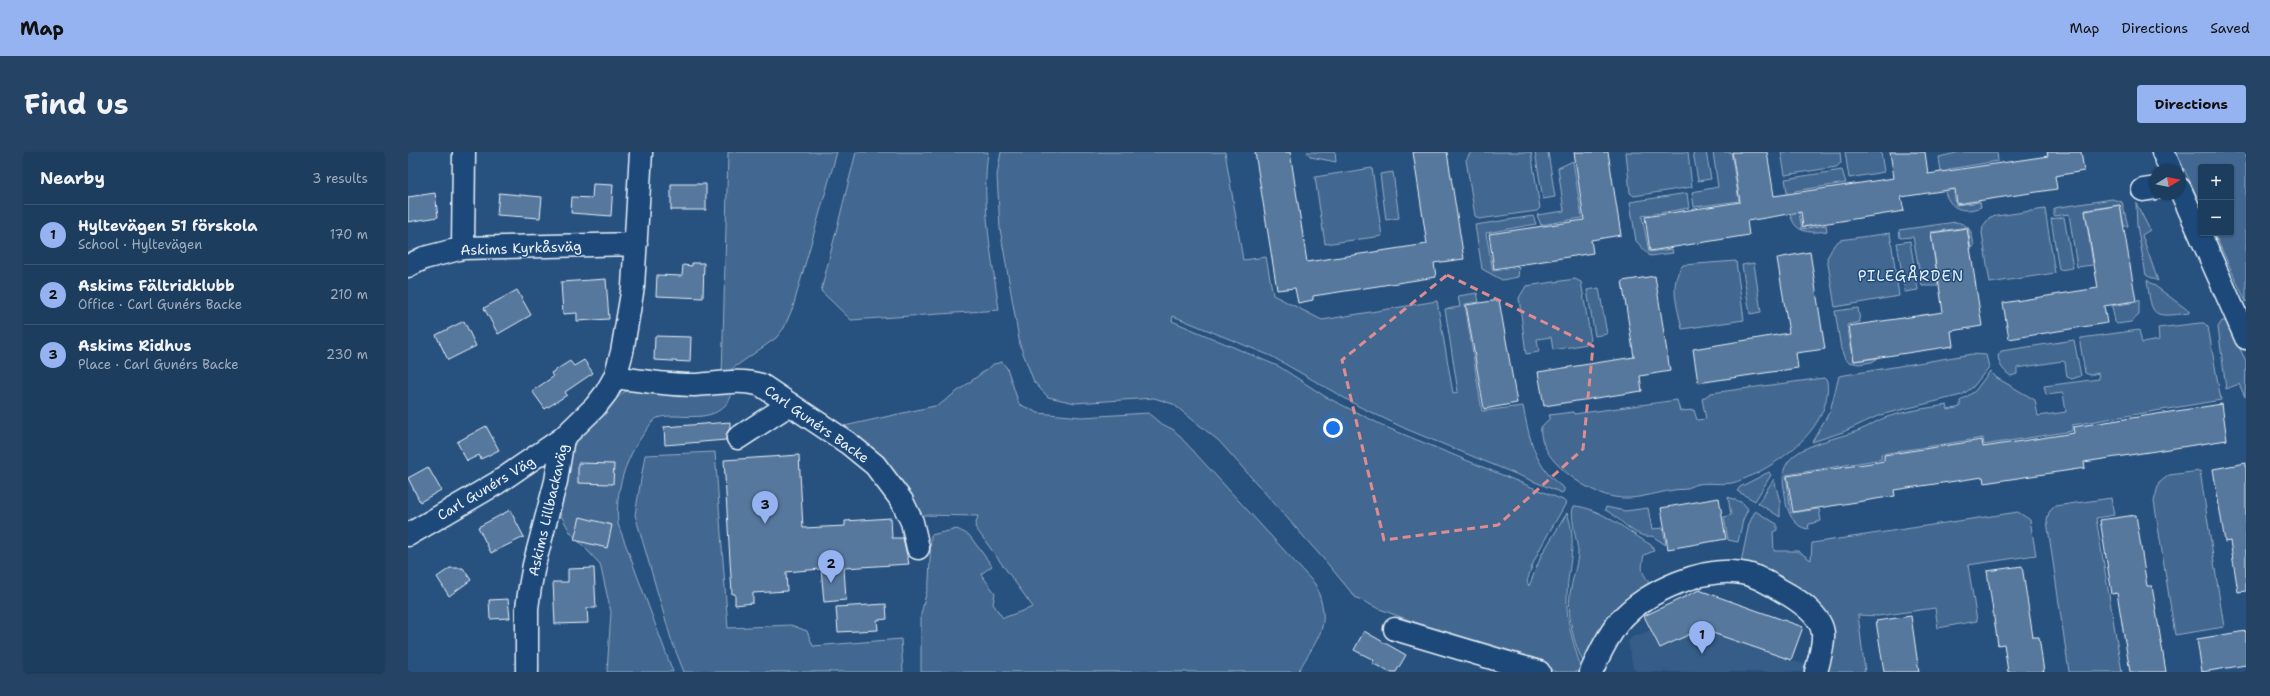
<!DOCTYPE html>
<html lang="en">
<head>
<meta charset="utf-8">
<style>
  :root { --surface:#1d3d5f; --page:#254465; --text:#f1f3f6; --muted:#a0aebd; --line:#3b5674; --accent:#95b2f1 }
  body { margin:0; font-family:"Shantell Sans",sans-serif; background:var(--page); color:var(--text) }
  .controls { position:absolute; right:12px; top:12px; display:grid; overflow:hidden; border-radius:4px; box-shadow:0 1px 3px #0004 }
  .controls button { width:36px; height:36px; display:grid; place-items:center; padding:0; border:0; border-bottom:1px solid var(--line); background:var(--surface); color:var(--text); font:20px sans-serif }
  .compass { position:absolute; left:1742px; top:12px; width:36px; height:36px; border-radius:50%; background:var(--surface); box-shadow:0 1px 3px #0004; rotate:80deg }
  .you { position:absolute; left:925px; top:276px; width:14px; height:14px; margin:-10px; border:3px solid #fff; border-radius:50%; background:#1a73e8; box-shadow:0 0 0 6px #1a73e833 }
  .badge { display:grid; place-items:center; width:26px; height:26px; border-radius:50%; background:var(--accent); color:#111; font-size:13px; font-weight:700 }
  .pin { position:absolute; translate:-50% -33px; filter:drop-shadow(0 1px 2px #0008) }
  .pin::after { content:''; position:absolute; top:21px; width:14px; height:12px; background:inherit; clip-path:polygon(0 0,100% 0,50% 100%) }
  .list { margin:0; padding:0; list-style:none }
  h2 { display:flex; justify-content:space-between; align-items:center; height:52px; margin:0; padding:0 16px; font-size:17px }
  h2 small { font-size:13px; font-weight:400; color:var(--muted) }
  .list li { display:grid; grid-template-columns:26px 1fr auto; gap:12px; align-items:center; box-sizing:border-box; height:60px; padding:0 16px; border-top:1px solid var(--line) }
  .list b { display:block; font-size:15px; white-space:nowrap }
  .list p { margin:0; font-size:13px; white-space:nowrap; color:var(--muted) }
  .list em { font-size:13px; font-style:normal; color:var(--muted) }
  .map { position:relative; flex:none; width:1838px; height:520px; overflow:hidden; border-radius:4px }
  header { display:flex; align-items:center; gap:24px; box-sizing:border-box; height:56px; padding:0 20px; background:var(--accent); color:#111 }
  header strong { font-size:19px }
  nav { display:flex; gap:22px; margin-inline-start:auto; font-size:14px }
  .intro { display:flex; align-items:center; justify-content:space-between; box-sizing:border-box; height:96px; padding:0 24px }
  h1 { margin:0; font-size:28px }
  .button { padding:10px 18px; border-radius:4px; background:var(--accent); color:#111; font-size:14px; font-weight:700 }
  main { display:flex; gap:24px; padding:0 24px }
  aside { flex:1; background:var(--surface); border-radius:4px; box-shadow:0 1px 3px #0004 }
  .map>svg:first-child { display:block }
  .built { fill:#355d88 }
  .green { fill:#436891; stroke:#96acc4 }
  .building { fill:#57789d; stroke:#e8f1f8 }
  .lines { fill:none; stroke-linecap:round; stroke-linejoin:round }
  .minor-casing { stroke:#e8f1f8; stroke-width:25 }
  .minor { stroke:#1f4a7a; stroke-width:22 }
  .marked { fill:none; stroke:#df8c90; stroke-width:3; stroke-dasharray:8 5; stroke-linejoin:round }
  .labels { text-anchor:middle; stroke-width:3; stroke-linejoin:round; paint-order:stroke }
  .street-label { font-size:14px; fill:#e8f1f8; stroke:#1f4a7a }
  .neighbourhood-label { font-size:15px; letter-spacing:1px; fill:#e8f1f8; stroke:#1f4a7a }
</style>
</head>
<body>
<header>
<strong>Map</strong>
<nav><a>Map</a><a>Directions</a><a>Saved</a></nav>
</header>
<div class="intro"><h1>Find us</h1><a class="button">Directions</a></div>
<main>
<aside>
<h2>Nearby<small>3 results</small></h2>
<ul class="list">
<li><span class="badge">1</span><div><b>Hyltevägen 51 förskola</b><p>School · Hyltevägen</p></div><em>170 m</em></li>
<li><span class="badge">2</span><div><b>Askims Fältridklubb</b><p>Office · Carl Gunérs Backe</p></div><em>210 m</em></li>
<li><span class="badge">3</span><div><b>Askims Ridhus</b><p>Place · Carl Gunérs Backe</p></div><em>230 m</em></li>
</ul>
</aside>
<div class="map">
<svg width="1838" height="520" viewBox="0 0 1838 520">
  <rect width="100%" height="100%" fill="#27517f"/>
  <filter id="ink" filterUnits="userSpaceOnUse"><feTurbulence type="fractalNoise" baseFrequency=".025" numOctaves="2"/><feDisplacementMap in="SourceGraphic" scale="8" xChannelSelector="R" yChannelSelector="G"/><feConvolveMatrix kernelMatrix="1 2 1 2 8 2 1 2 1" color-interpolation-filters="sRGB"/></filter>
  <g filter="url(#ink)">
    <path class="built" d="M1293,477L1398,513L1396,520H1231L1225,517L1220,490L1224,485L1243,478L1251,496Z"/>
    <path class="green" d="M320,0H429L385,155L376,176L368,186L314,224Z
      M448,0H580C573,53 584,105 591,158L443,168L413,139Z
      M593,0H817L835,108L858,105L865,143L914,168L1029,149L1045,241L1050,240L1037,157L1052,155L1050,144L1069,141L1071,150L1057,152L1074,259L1115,254C1121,285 1127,317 1156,336V339L1154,341L998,277L952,255L863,204L765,164L764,169L872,215L918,245L980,276L1155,348L1158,351C1144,377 1126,401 1119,430L1121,434L1134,402L1159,361C1170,389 1160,414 1159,442C1157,471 1167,494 1174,520H1148L1054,488L969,456L947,445L919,411L811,289L765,252L746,246L667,251L640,245L626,230L612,193L592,77L589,23Z
      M899,0H927L928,10L903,5Z
      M1063,0H1123L1132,56L1129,59L1071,67L1067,64L1058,8Z
      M1127,0H1140L1147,45L1135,47Z
      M1218,0H1280L1284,35L1226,44L1222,41Z
      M1285,0H1298L1303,27L1290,29Z
      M1305,0H1323L1331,49L1286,55L1284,40L1310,35Z
      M1373,0H1432L1433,11L1428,15L1377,23Z
      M1437,0H1473L1476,20L1441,26Z
      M1552,0H1589L1590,9L1542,17L1548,53L1572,50L1573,55C1568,57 1563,58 1558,58C1533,58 1534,22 1531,5Z
      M1768,0H1838V150L1806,81H1823V15H1793V54Z
      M1165,9L1174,66L1133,73L1129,63L1156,59L1150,16Z
      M964,16L974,84L917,92L907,25Z
      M1434,18L1438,31L1387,39L1394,77L1418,73L1419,79C1376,86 1383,60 1377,27Z
      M985,20L991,66L978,68L972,22Z
      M1279,41L1281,56L1234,64L1241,100L1264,97L1265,101L1242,104L1228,89L1222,50Z
      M1704,47L1714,50L1720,74H1716L1712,53L1677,58L1685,113L1669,115L1661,62L1646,64V56Z
      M1728,51L1742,78L1734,83L1750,129L1738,123L1729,74Z
      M1637,57L1647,121L1582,131L1574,81L1575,74L1582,65Z
      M1125,64L1128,72L1078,81L1085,119L1111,115L1110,125L1094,128L1074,117L1067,73Z
      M1656,65L1665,116L1651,118L1643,67Z
      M1548,70C1563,73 1564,81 1566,94L1563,97L1560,75L1523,80L1530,134H1514L1505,85L1492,86L1491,78Z
      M1482,81L1491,144L1427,155L1419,106L1426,93L1432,88Z
      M1502,89L1510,138L1497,140L1489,91Z
      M1328,109L1336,168L1274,177C1270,156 1260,132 1275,113Z
      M1346,111L1353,160L1342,162L1334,113Z
      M1167,127L1173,130L1183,188L1179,192L1145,198L1143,185L1129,187L1131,200L1118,202L1111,146L1118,134Z
      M1739,128L1781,159V161C1743,166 1744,165 1739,128Z
      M1191,136L1199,182L1187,184L1179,138Z
      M1729,148H1731V163L1723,170L1709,172L1707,170L1704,154L1729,150Z
      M1450,156L1452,170L1439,173L1446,209L1470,206L1464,210L1451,212L1441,210L1437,207L1433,197L1427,159Z
      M1814,169H1818L1838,209L1837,245L1831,232L1818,237L1810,175Z
      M1792,171H1796L1800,175L1813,248L1664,273V279L1576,293L1575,286L1473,302L1474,307L1378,323L1383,361L1411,357L1413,369L1401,372L1400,377C1388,376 1380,362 1378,351C1377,337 1371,322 1380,310C1392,292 1432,286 1452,278C1460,275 1468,269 1476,266C1497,259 1519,256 1539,253L1540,258L1552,255V249L1567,239L1582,219L1589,226L1627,248L1630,264L1658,260L1655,241L1638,243L1636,234L1691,227L1690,221L1682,223L1677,221L1672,191L1673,186L1731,178L1734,191L1751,188L1750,176Z
      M1666,188L1673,224L1664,227L1659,225L1657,210L1654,209L1609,216V222L1603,224C1595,219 1591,213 1590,204L1593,199Z
      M1564,202L1578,203L1581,215L1565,235L1554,243L1472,263L1435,280L1404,290L1422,259L1431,224Z
      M594,210L599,216L611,252L630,261L674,265L740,261L752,271L766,278L907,432C925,474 911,483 890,520H513V462L521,430L523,383L549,377L561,383L584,414L573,422L587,441L585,452L595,466L625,455L567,375L570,364L513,363L432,275L531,253L586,212Z
      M1416,226L1419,229C1425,277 1367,316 1328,330C1315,334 1299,329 1286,333C1283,334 1281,336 1278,337C1274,338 1270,337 1266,338C1246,341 1226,349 1206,345C1184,341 1162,326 1147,310C1139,301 1131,287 1133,275L1142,266L1141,263L1165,260L1166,262L1269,248L1272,259L1286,258L1289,268L1298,267L1294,247L1303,241Z
      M226,237L322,239L323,245C311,267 291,265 267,264C261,264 255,264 249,266C244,269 240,276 237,280C217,307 207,338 210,372L265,520H199L203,460L192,412L162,380L151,360L158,315L166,293L200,254L216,240Z
      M307,300L320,476L383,473L399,479L405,494L493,487L495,520H276L263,487L227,363L237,303Z
      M1792,319L1816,475L1767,483L1746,349L1751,331L1761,323Z
      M1361,320L1363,323L1347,349L1329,339L1332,335Z
      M1366,327L1372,350V365L1350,351Z
      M1320,345L1335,351L1340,357L1335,368L1330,390L1320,388L1316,365L1323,363Z
      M1703,346L1706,363L1688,366L1714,520H1661L1639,369L1641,360L1647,354Z
      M1166,354C1191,355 1221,380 1243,393L1246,399L1236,403C1232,422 1235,419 1242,433L1177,514C1165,491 1158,461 1163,436C1165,424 1170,411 1170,399C1169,389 1161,361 1166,354Z
      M1198,355L1217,359L1240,356L1244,377L1255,376L1258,393L1244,384C1226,387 1212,365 1197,358Z
      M1347,359L1369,372V378L1365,380L1366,399H1390L1403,408L1404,391L1610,360L1622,368L1628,403L1560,413L1569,469L1530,476L1527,456L1470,464L1450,463L1457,520H1413L1421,481L1333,410L1341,372Z"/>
    <path class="building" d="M847,0H882L899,110L1019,92L1005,0H1039L1056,107L1026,111L1028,125L905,144V148L890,151L887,136L869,138Z
      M1166,0H1200L1213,83L1183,88L1185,101L1086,117L1081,82L1176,68Z
      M1324,0H1359L1366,44L1486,26L1482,0H1517L1520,22L1640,4L1639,0H1673L1676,19L1647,24L1649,37L1549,52L1547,37L1493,45L1496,59L1395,75L1393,60L1339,69L1341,83L1242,99L1237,65L1332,50Z
      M185,32L205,33L203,64L163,61L164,45L184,46Z
      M263,32H298V58H263Z
      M27,41L30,65L0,70V45Z
      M91,41L134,45L132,66L89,63Z
      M1712,53L1728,149L1696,154L1699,171L1601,187L1595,151L1690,136L1677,59Z
      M1559,76L1574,174L1543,179L1545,194L1446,209L1441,174L1535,160L1523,81Z
      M1402,100L1417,197L1388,201L1390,216L1290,231L1285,197L1381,181L1369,106Z
      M284,111H296L295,146L248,144L249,123L274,124L275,113L284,114Z
      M1247,124L1262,219L1232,224L1234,239L1136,254L1130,220L1226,205L1214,129Z
      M198,127L201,167L169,169V161L155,162L153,130Z
      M109,138L123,163L90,182L76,156Z
      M1091,148L1109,251L1076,257L1058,153Z
      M56,169L68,194L40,208L28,183Z
      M247,184L283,185L282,210L246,208Z
      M176,208L185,221L157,240L159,243L137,257L124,239L145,225L143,221L162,209L166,214Z
      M1814,252L1819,288L1676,310L1677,316L1576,331L1575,325L1486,338L1487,344L1385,360L1379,324L1476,309V303L1574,288L1575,295L1666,281L1665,275Z
      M322,270V276L319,281L318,288L257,293L256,275Z
      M78,274L91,298L73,307L71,303L59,309L49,290Z
      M391,303L395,376L437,374V369L483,366L484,386H495L501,412L436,416L438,448L416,450L413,417L378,420L379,439L345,441V451L327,453V442H324L316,308Z
      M170,311L206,312L205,332L170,331Z
      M1838,311V439L1830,440L1822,389L1817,390L1805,317Z
      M20,315L33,338L12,350L0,326Z
      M1311,346L1318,387L1260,397L1253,356Z
      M102,358L116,385L83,401L70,375Z
      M1728,363L1739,434H1744L1758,520H1722L1709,441L1704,442L1692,368Z
      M172,365L204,373L199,396L166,388Z
      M1614,414L1625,485H1631L1636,520H1600L1596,492L1590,493L1579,419Z
      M42,416H55L63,428L41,444L29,425Z
      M186,416L188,456H179L180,471L147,472L145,430H160V417Z
      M1291,438L1395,475L1383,508L1293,477L1252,496L1236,464Z
      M100,447L102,466L82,467L81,448Z
      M478,452L479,467L469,468L470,478L430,480L428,455Z
      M1503,464L1511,520H1476L1468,469Z
      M956,479L998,503L988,520H981L964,511L966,508L946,498Z
      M1838,479V513L1794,520L1789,487Z"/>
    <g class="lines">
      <g class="minor-casing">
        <path id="minor" d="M1755,0L1763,18
          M1772,37L1838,186
          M1735,38L1748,36
          M55,96L56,0
          M0,114L16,106L55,96L228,92
          M207,225C233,229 260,233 286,233C309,232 331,226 353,233L440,291L467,313L494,349L504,370L510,396
          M330,286L382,252
          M0,383L89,331L155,286
          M987,477L1131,520
          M119,520V456L122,435L126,413L148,329L155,286L187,255L198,241L207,225L214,200L225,135L233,0
          M1183,520C1191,503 1199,485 1211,470C1237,439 1299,412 1339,422C1352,425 1363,433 1374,439C1389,447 1413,463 1415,481C1416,494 1411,508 1408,520"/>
      </g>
      <use href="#minor" class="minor"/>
    </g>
  </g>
  <path class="marked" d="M1039,123L1185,194L1175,297L1090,373L976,388L934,208Z"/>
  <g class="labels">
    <g class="street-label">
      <text transform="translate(113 96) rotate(-2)" y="5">Askims Kyrkåsväg</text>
      <text transform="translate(409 272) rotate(35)" y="5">Carl Gunérs Backe</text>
      <text transform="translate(78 336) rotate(-31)" y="5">Carl Gunérs Väg</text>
      <text transform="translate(140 358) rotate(-77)" y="5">Askims Lillbackaväg</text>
    </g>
    <g class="neighbourhood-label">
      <text x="1503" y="129">PILEGÅRDEN</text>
    </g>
  </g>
</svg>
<div class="controls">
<button>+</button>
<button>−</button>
</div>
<svg class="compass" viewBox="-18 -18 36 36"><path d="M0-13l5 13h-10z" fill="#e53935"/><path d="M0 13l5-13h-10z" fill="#a0aebd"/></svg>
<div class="you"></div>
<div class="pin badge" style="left:1294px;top:502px">1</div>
<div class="pin badge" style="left:423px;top:431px">2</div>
<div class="pin badge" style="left:357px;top:372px">3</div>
</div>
</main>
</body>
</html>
